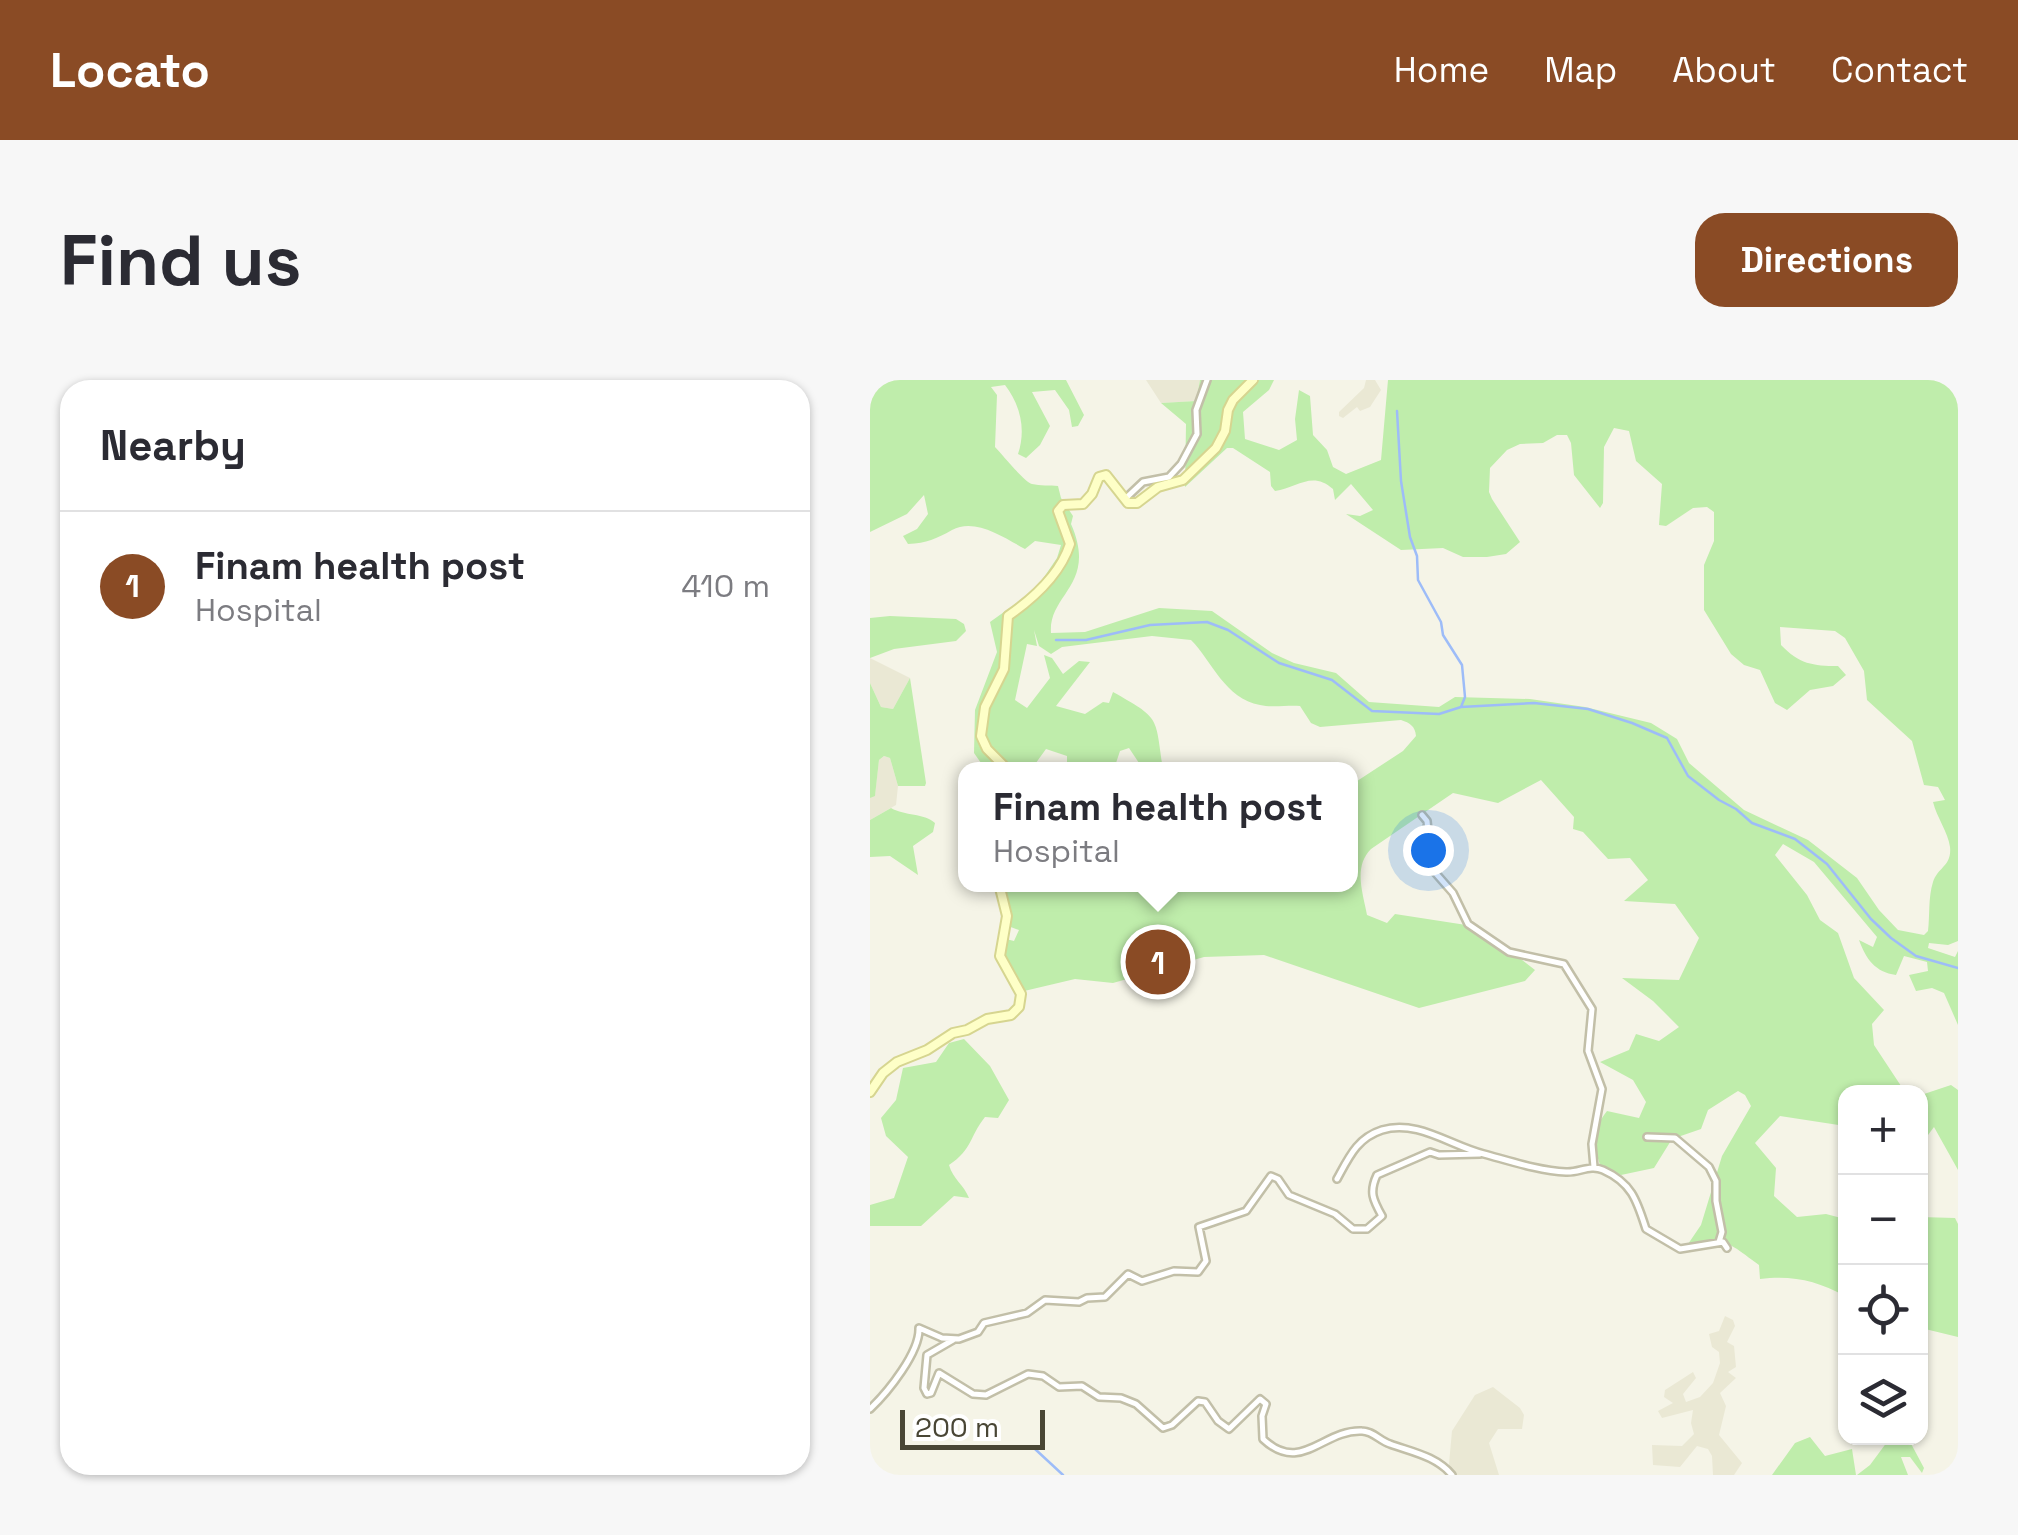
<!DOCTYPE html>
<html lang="en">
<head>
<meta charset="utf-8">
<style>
  :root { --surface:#fff; --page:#f7f7f7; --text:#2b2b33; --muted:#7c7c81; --line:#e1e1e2; --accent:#8a4b25 }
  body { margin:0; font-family:"Space Grotesk",sans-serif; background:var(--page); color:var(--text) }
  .controls { position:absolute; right:30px; bottom:30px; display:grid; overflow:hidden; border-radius:20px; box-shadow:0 2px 8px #0004 }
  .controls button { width:90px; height:90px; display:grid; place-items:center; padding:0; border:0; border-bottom:2px solid var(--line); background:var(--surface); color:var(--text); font:50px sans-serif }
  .scale { position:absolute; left:30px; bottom:25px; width:145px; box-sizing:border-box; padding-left:10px; border:5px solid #494635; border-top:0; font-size:28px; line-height:35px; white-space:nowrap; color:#494635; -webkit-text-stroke:8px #fff; paint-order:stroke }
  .you { position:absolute; left:558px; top:470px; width:35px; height:35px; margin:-25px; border:8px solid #fff; border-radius:50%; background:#1a73e8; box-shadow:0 0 0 15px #1a73e833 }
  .badge { display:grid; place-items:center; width:65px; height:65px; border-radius:50%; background:var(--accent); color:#fff; font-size:32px; font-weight:700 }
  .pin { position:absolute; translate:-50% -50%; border:5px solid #fff; box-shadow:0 2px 10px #0006 }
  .popup { position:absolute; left:88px; top:382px; width:400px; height:130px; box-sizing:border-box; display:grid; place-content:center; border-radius:20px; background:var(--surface); filter:drop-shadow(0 2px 8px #0005); font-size:32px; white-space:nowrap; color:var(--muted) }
  .popup b { font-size:38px; color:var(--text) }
  .popup::after { content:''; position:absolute; left:50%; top:100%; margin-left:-20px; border:20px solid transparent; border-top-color:var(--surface) }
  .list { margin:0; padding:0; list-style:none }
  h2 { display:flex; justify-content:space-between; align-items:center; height:130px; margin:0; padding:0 40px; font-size:42px }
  h2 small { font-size:32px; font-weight:400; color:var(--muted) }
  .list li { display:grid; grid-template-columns:65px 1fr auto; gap:30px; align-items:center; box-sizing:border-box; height:150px; padding:0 40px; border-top:2px solid var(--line) }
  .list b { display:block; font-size:38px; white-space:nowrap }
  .list p { margin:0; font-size:32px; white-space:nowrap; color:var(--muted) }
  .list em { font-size:32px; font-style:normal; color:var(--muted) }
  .icon { flex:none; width:55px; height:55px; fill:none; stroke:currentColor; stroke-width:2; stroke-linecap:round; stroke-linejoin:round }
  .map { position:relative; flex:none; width:1088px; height:1095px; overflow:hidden; border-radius:30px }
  header { display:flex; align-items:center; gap:60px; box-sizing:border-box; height:140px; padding:0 50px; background:var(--accent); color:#fff }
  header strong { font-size:48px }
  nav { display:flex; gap:55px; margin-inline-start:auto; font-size:35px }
  .intro { display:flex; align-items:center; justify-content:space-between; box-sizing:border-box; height:240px; padding:0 60px }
  h1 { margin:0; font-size:70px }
  .button { padding:25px 45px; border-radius:30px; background:var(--accent); color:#fff; font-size:35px; font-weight:700 }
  main { display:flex; gap:60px; padding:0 60px }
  aside { flex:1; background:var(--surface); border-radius:30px; box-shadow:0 2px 8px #0004 }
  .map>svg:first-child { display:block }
  .residential { fill:#eae8d4 }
  .green { fill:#bfedab }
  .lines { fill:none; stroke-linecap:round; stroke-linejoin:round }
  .stream { stroke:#9dbcf8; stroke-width:2.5 }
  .street-casing { stroke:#c2bfa8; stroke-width:10 }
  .secondary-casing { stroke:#d6d590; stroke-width:12 }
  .street { stroke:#fff; stroke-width:5 }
  .secondary { stroke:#feffc7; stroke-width:8 }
</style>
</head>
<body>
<header>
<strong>Locato</strong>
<nav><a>Home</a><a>Map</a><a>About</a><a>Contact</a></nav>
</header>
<div class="intro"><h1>Find us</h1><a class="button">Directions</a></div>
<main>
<aside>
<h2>Nearby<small></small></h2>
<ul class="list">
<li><span class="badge">1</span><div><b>Finam health post</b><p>Hospital</p></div><em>410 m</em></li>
</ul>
</aside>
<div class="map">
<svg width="1088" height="1095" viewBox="0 0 1088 1095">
  <rect width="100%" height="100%" fill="#f5f4e7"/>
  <path class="residential" d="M276,0H330L326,21L291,23Z
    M496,0H505L511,10L500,27L490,31L487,27L473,38L469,36V32L494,8Z
    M0,278L40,298L23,329L11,327L0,303Z
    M14,376L20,378L28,406L26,425L0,440V418L5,415L9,380Z
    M855,936L863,940L865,946L857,962L864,966L866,987L858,992L866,998L850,1013L856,1026L849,1055L872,1083L864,1095H843L842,1076L838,1069L827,1066L810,1087L783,1085L782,1065L812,1066L824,1054L821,1043L823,1030L792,1038L788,1031L803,1023L794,1017L795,1010L823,992L826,998L813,1014L816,1022L830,1017L843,1003L850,983L849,972L842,967L839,954L849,951Z
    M623,1007L650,1028L654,1035L652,1049H628L619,1063L629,1095H578L582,1051L605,1015Z"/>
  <path class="green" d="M0,0H196L214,35L208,46L202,47L199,30L185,10L162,12L180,46L170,65L156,78L148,74C156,50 151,26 135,5L121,7L127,15L125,67C132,74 154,102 162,104C170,106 180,105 188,106L191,118L203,136L201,144C228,205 178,214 181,253L215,252L289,228L342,231L402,273L424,283L466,293L499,322L569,327L585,317L660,319L715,327L781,343L807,359L819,383L874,430L938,460L987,498L1009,530L1028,550L1054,555L1058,551C1060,535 1058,518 1063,502C1068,487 1082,486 1080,467C1078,452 1067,438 1063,422L1075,420L1068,407L1054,405L1042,361L997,320L994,291L975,258L965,251L910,247L911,265C929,284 943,286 968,286L976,295L963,306L940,310L917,330L905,323L890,290L874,285L861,274L834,230V185L844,161V132L837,127L823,128L796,146L789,145L792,104L766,81L759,51L744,48L734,67L733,123L730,128L704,95L701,63L697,55H687L673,63L650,64L637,70L620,88L619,112L622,119L650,162L636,174L617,177H593L573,168L531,170L476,134L490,136L503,130L481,104L465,120L463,109C442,90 427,108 405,111L401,106L400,92L363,68H357L315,107L316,44L291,23L326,21L330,0H404L399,10L373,32L375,59L409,70L427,60L425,39L429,10L440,16L443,55L457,70L463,87L476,94L511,80L518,0H1088V561L1078,565L1059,563L1058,568L1085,577L1088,571V645L1074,613L1062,608L1046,611L1039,595L1058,591L1057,582L1034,576L1026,595C1005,592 996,579 989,560L1003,567L1007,557L944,482L913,464L905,475L937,515L950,540L968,553L984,598L1014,630L1002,644L1004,665L1035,712H976L975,746L910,736L885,763L906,788L904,816L927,837L956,834L975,839V916C947,901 923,895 890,899L889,885C860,864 852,853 816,867L831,845L852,776L881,726L875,715L868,711L838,730L831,749L802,759L784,788L751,795L730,785C723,763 722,750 737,731L769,738L776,722L763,700L730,682L759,670L766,654L789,661L809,647L783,621L752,598L809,600L829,558L805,524L754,521L778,500L760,478L738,479L713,452L703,449L704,437L671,400L628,423L583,413L501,469C483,487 493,513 497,535L517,543L525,534L609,547L665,590L655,601L549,628L394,575L334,577L243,603L205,599L150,612L134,582L132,558L144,561L149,550L138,546L129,505L311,504L315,508L335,504H480L481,405L533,371L546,356C545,346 540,343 531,340L450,347L441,343L430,326C417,325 402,328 390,325C355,319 342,281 321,260L282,256L192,267L181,274L169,266L164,250L167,266L157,264L145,320L157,328L180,298L174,275L182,278L193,294L209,281L220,282L186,326L215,334L233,322L239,323L243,312C291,339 285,336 293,389H273L259,368L250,371L244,389H197V376L176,369L163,387L129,389L111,383L104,373L105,330L127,272L120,242L166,209L187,178L191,165L165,161L155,169C135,158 105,137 82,150C66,159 57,163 38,164L33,156L47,149L58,134L54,115L37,134L0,152Z
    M20,236L86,239L94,244L96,251L86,261L24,269L0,278V238Z
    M40,298L56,403L55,406H28L20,378L14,376L9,380L5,416L0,418V303L11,327L23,329Z
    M21,428C35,436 54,433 65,443L63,452L43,466L48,495L20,476L0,477V440Z
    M94,659L120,686L139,720L128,738L115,737C99,757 103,769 79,785C83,799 94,805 99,818L84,816L51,846H0V825L24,818L38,777L16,756L11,738L26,720L33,688L66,682L79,663Z
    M1081,705L1088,710V790L1064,747L1058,755L1051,758V715Z
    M1050,837L1085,838L1088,844V957L1051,948Z
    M940,1057L955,1076L982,1069L986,1095H902L925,1063Z
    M1020,1058H1038L1054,1088L1052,1093L1040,1077H1031L1038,1095H987L1000,1085Z"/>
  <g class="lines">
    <path class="stream" d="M527,31L531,101L540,157L547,176L548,200L571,242L573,255L592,285L595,317L591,327
      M186,260H216L280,245L337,242L358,250L409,283L462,300L502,331L569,334L591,327L664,323L718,329L762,343L797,358L818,396L849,420L866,429L882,443L925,459L957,484L1001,539L1021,558L1046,576L1088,588
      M165,1069L193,1095"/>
    <g class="street-casing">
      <path id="street" d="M255,119L273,102L299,97L311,84L327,54L326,30L337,0
        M552,435L557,441L562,489L583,513L598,544L639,572L694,584L722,629L718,671L732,709L722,764L724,787
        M777,757L805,758L839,787L846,801V821L852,852L849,862
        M467,799C479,777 487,758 512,750C547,739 581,766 614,774C640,781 670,791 696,792C709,793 720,784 733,790C762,803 767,821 776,849L810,869L853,862L857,868
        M83,960L57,975L54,1008L57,1014L61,1013L69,993L103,1014L116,1015L158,994L173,996L189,1007L212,1006L229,1017L251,1018L266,1024L293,1048L302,1045L328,1021L335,1022L348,1041L359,1049L390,1019L396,1024L392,1036L393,1059C431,1095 453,1049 492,1051C503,1051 510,1061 520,1064C542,1072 566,1076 582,1095
        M0,1029C18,1012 50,972 49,948L72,958L89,959L108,952L114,943L157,933L175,920L209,922L217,918L235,917L258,894L272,901L304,891L328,892L336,881L329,847L376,831L401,796L408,799L419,815L465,834L483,849H497L512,836C503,820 499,812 507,795L560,772L569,775L610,774"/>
    </g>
    <g class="secondary-casing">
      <path id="secondary" d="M132,390L133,385L117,369L111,356L115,327L134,289L138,236C164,218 190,195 200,164L188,131L193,125L213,124L222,114L229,97L236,95L258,123H267L288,107L313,100L346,68L355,51L358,30L363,20L383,0
        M0,712L13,693L27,682L57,670L83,653L97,650L117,639L141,635L149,627L151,614L130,576L137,536L129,504"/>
    </g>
    <use href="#street" class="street"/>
    <use href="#secondary" class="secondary"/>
  </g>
</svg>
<div class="controls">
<button>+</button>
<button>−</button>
<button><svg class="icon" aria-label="locate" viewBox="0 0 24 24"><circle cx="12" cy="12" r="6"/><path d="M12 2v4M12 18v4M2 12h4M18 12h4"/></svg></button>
<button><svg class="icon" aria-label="layers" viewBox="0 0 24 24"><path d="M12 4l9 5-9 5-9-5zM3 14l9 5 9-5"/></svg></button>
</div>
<div class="scale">200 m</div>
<div class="you"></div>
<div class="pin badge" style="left:288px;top:582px">1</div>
<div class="popup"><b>Finam health post</b>Hospital</div>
</div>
</main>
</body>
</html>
